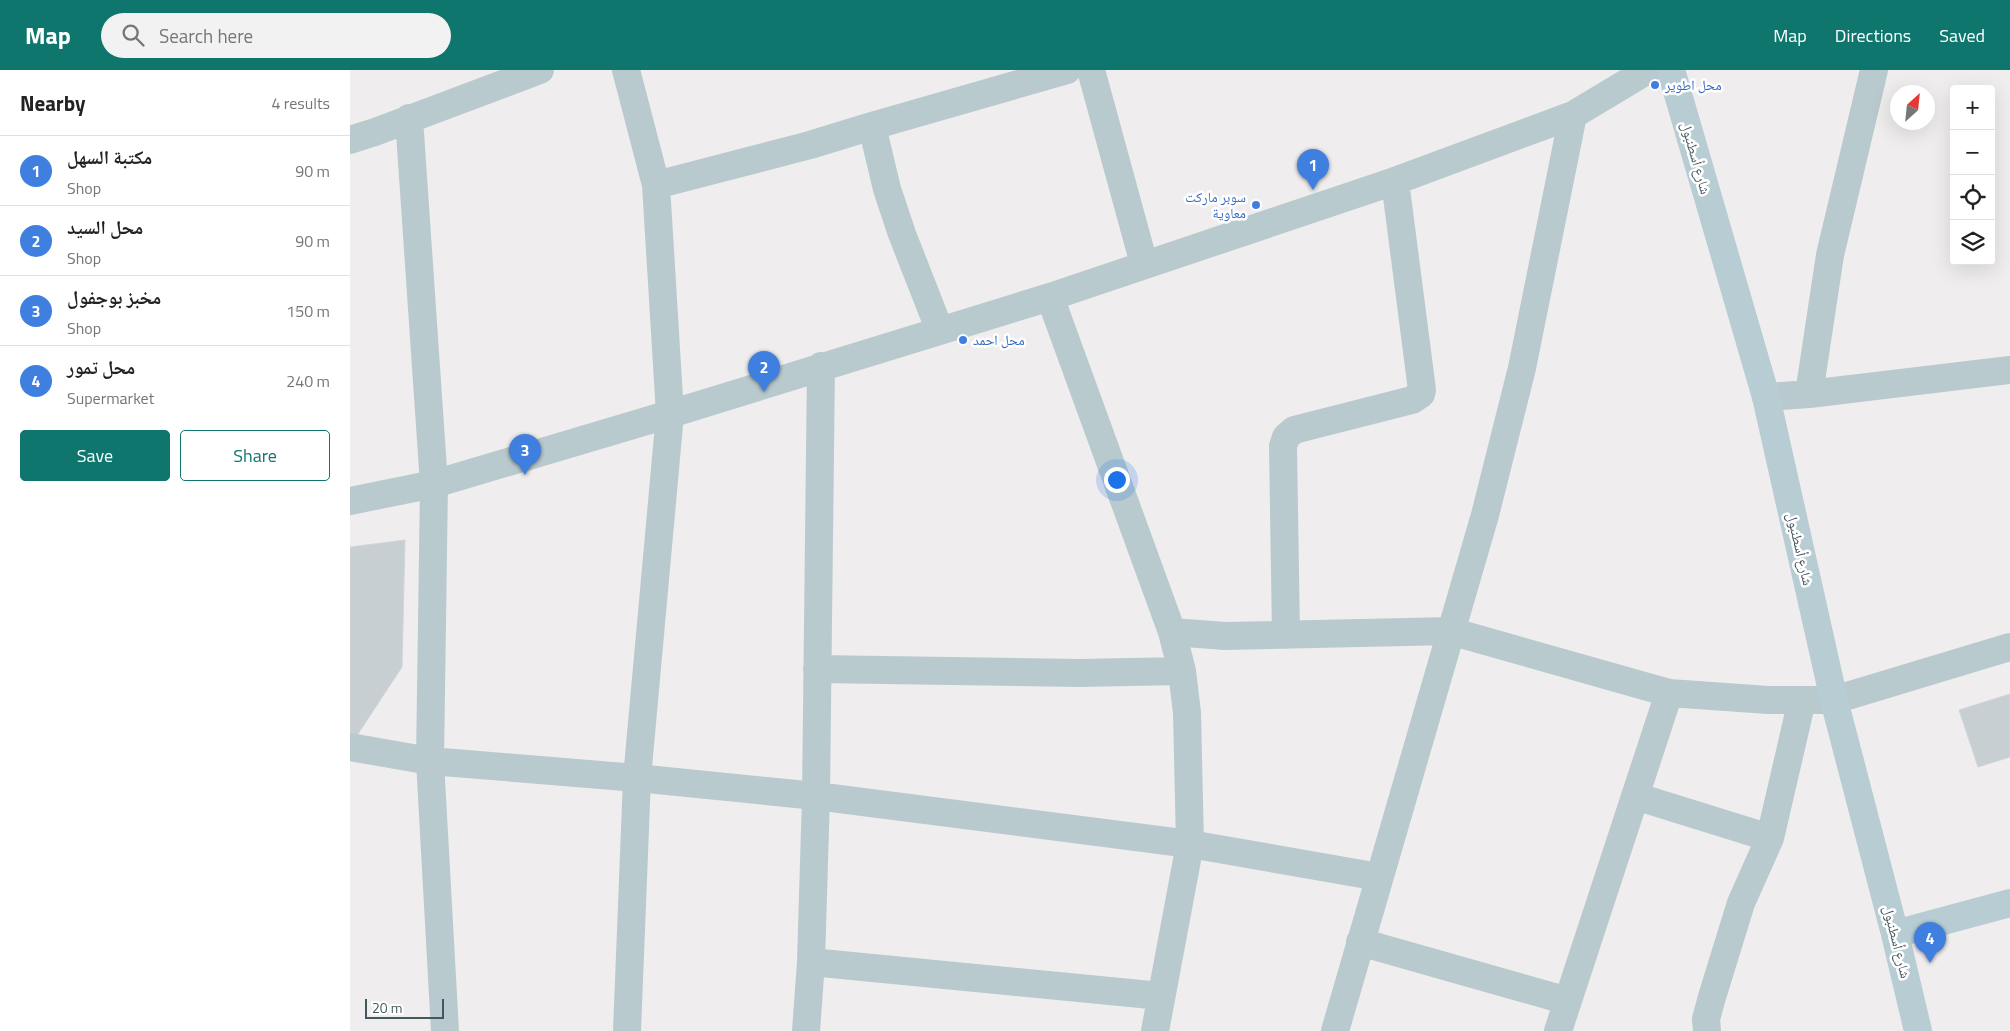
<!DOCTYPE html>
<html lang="en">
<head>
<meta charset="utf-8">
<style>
  :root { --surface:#fff; --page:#f2f2f2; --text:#222; --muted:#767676; --line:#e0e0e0; --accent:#0f766e }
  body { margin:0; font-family:"Titillium Web","Noto Naskh Arabic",sans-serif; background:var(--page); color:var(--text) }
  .controls { position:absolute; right:15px; top:15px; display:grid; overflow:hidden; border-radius:5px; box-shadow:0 5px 20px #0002 }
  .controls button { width:45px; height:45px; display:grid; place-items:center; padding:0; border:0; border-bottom:1px solid var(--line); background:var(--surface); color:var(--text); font:25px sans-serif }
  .compass { position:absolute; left:1540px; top:15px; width:45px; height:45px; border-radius:50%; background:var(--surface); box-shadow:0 5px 20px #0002; rotate:27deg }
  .scale { position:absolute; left:15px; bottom:12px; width:79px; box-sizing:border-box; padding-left:5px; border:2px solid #43575d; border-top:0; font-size:14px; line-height:18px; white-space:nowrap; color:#43575d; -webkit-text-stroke:4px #fff; paint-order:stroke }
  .you { position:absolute; left:766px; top:409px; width:18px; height:18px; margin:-12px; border:4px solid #fff; border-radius:50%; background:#1a73e8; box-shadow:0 0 0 8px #1a73e833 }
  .badge { display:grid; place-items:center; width:32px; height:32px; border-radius:50%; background:var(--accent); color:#fff; font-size:16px; font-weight:700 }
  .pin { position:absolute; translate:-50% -41px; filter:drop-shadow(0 1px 2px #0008) }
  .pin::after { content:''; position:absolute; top:26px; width:18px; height:15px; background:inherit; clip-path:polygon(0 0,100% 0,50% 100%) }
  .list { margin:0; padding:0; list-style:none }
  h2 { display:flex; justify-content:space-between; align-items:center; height:65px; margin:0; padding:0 20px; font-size:21px }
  h2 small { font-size:16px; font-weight:400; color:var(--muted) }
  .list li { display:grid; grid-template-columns:32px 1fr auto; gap:15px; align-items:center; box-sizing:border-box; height:70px; padding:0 20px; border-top:1px solid var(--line) }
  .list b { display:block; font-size:19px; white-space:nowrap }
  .list p { margin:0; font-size:16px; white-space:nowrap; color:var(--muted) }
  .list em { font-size:16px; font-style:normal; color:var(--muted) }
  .actions { display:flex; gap:10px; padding:15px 20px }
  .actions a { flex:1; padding:11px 0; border:1px solid var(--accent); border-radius:5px; text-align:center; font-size:18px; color:var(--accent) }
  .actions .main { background:var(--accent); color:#fff }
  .icon { flex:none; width:28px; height:28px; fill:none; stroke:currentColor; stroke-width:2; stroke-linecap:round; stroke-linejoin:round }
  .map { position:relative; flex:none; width:1660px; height:961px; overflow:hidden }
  header { display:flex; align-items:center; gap:30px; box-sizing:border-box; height:70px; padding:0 25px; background:var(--accent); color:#fff }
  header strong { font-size:24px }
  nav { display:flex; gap:28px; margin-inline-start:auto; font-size:18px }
  .search { width:350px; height:45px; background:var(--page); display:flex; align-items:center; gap:12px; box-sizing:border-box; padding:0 18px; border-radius:28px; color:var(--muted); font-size:19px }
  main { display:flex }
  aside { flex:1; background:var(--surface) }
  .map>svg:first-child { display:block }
  .building { fill:#c8cfd3; stroke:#d0d5da }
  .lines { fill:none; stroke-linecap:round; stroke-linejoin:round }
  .street { stroke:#b9cace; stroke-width:28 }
  .secondary { stroke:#b8ccd4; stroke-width:28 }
  .shop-dot { fill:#3f7fe0; stroke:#fff; stroke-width:2 }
  .labels { text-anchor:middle; stroke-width:5; stroke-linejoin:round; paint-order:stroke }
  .shop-label { font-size:14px; fill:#366cbe; stroke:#fff; text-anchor:start }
  .street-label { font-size:14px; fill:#43575d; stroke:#fff }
</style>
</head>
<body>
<header>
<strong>Map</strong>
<div class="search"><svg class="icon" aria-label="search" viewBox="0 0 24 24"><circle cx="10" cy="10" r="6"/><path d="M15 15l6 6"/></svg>Search here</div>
<nav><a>Map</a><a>Directions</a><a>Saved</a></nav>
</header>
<main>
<aside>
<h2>Nearby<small>4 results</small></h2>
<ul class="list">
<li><span class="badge" style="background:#3f7fe0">1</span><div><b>مكتبة السهل</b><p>Shop</p></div><em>90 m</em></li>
<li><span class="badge" style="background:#3f7fe0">2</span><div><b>محل السيد</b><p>Shop</p></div><em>90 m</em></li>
<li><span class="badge" style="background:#3f7fe0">3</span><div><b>مخبز بوجفول</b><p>Shop</p></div><em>150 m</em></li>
<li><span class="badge" style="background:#3f7fe0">4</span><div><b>محل تمور</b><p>Supermarket</p></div><em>240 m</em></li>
</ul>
<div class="actions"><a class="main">Save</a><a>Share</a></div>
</aside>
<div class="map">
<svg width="1660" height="961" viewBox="0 0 1660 961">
  <rect width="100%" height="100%" fill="#f0edee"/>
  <path class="building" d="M55,470L52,597L6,667L0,664V477Z
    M1660,624V687L1628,697L1609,640Z"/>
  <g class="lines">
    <path class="street" d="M276,0L306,115L320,344L287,708L277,961
      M741,0L794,194
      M59,48L84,414L80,691L95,961
      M522,56L717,0
      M0,70L25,62L190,0
      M306,115L460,75L522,56L537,119L552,164L590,261
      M700,227L822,562L832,601L837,643L840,774L805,961
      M1459,324L1480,185L1524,0
      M1416,327L1459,324L1660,300
      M0,431L84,414L320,344L700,227L1045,111L1223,45L1298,0
      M822,562L875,566L1100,561L1319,623L1418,630H1484L1660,577
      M936,565L933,376L936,367L944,360L1062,330L1071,324L1072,320L1045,111
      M467,599L728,603L832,601
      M0,677L80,691L287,708L466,726L840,774L1029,807
      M1285,726L1420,768
      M1010,872L1218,931
      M461,892L811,926
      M456,961L461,892L466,726L471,296
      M985,961L1135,445L1172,298L1223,45
      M1208,961L1319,623
      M1357,961L1356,949L1362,927L1391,833L1420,768L1452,630"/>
    <path class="secondary" d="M1321,0L1416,327L1484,630L1545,864L1568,961
      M1545,864L1660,833"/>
  </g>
  <g class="shop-dot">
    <circle cx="1305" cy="15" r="5"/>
    <circle cx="906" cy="135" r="5"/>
    <circle cx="613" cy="270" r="5"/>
  </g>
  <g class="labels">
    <g class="shop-label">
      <text x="1315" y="20">محل اطوير</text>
      <text x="896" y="132" text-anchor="end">سوبر ماركت<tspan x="896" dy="16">معاوية</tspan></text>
      <text x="623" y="275">محل احمد</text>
    </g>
    <g class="street-label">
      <text transform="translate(1346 88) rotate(74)" y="5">شارع أسطنبول</text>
      <text transform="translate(1450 479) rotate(77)" y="5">شارع أسطنبول</text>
      <text transform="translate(1547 872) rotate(76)" y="5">شارع أسطنبول</text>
    </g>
  </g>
</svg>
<div class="controls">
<button>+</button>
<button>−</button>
<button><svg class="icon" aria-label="locate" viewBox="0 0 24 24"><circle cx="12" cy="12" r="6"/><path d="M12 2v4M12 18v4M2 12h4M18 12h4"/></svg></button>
<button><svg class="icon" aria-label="layers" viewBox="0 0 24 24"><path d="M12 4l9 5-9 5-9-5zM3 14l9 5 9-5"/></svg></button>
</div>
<svg class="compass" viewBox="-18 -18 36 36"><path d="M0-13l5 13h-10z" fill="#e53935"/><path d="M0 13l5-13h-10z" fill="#767676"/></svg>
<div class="scale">20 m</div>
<div class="you"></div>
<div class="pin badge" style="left:963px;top:120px;background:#3f7fe0">1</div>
<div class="pin badge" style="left:414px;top:322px;background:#3f7fe0">2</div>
<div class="pin badge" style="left:175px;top:405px;background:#3f7fe0">3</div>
<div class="pin badge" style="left:1580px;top:893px;background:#3f7fe0">4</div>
</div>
</main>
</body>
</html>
